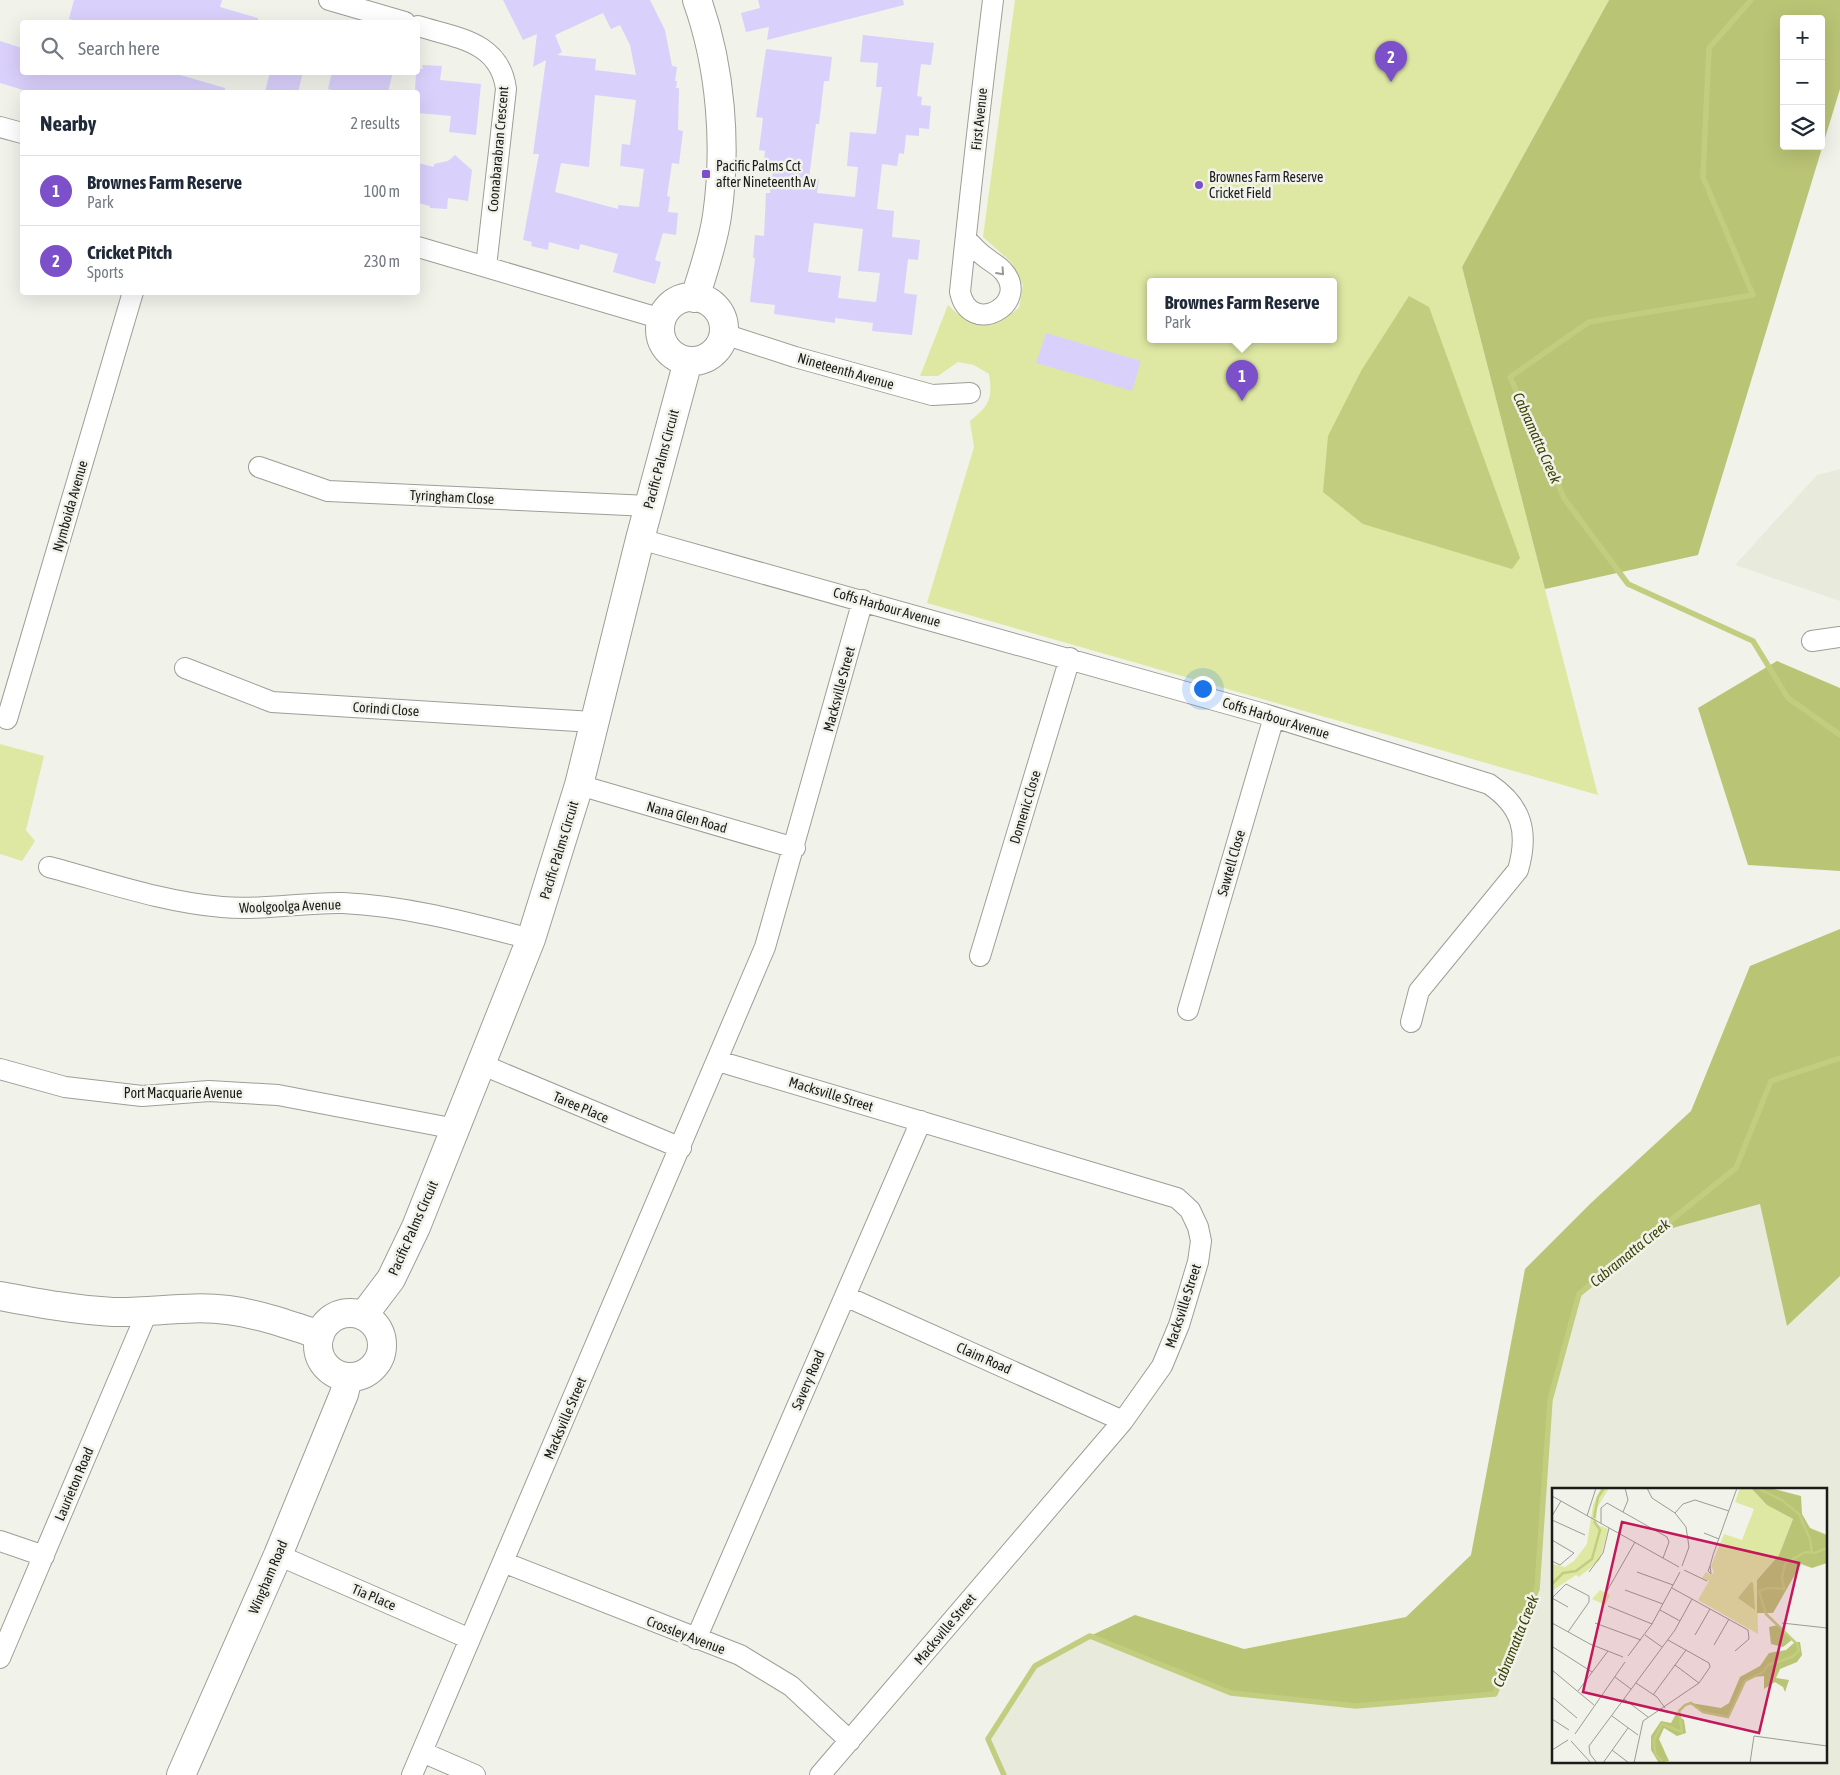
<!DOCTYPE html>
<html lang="en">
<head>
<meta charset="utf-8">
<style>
  :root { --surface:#fff; --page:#f6f6f7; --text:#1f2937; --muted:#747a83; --line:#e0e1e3; --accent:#7b50c9 }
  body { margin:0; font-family:"Asap Condensed",sans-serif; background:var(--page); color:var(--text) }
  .controls { position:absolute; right:15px; top:15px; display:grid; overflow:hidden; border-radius:5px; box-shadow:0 5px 20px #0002 }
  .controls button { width:45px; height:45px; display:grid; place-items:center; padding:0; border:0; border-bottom:1px solid var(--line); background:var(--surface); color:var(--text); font:25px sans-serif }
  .you { position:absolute; left:1202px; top:688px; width:18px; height:18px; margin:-12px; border:4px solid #fff; border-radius:50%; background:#1a73e8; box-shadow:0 0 0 8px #1a73e833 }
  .badge { display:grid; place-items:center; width:32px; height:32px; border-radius:50%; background:var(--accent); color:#fff; font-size:16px; font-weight:700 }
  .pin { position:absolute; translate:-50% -41px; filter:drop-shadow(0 1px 2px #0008) }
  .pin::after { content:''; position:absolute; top:26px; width:18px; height:15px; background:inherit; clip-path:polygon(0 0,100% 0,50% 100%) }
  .popup { position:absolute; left:1147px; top:278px; width:190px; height:65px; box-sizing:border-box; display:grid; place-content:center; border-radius:5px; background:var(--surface); filter:drop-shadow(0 1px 4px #0005); font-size:16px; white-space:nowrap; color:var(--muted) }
  .popup b { font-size:19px; color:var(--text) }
  .popup::after { content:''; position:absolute; left:50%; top:100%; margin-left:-10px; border:10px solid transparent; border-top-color:var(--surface) }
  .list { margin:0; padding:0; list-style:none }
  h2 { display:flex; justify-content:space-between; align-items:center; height:65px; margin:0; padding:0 20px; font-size:21px }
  h2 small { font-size:16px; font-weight:400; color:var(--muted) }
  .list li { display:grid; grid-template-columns:32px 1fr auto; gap:15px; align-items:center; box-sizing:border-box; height:70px; padding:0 20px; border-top:1px solid var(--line) }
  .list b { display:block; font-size:19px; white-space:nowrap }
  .list p { margin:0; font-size:16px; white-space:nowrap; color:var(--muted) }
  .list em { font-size:16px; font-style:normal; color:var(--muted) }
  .icon { flex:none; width:28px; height:28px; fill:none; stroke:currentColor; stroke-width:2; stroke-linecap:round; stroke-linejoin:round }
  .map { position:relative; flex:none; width:1840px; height:1775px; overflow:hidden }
  .search { position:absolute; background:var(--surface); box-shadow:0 5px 20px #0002; left:20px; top:20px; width:400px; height:55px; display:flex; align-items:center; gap:12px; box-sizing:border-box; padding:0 18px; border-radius:5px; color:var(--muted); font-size:19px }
  .panel { position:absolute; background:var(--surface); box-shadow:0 5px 20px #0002; left:20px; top:90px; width:400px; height:205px; border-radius:5px }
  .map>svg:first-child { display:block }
  .built { fill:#e8ebdb; fill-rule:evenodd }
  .green { fill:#dee8a3; fill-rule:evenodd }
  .forest { fill:#bac475; fill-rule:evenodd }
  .water { fill:#c3cd7f }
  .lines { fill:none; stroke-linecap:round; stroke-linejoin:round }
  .stream { stroke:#c3cd7f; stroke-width:5.5 }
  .building { fill:#dad0fc; fill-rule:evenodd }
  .street-casing { stroke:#9d9e96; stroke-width:22 }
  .secondary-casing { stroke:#9d9e96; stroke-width:30 }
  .street { stroke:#fff; stroke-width:20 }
  .secondary { stroke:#fff; stroke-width:28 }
  .oneway { stroke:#989998 }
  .poi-dot { fill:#7b50c9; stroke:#f1f2ea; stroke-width:2 }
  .labels { text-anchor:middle; stroke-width:5; stroke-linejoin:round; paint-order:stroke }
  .street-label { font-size:14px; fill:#1b1c19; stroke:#f1f2ea }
  .poi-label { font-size:14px; fill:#1b1c19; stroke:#f1f2ea; text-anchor:start }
  .water-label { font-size:15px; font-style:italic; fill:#3d4304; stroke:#f1f2ea }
  .inset-river { fill:none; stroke:#c3cd7f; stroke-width:2.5 }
  .inset-road { fill:none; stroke:#9b9c96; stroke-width:1 }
  .view { fill:#c2185b; fill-opacity:0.15; stroke:#c2185b; stroke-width:2.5 }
  .inset-edge { fill:none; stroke:#1b1c19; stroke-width:2.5 }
</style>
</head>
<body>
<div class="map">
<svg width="1840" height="1775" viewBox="0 0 1840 1775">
  <rect width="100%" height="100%" fill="#f1f2ea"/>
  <path class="built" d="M1840,469V601L1735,565L1817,475Z
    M1840,1058V1775H1004L988,1739L1035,1666L1090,1636L1231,1693L1356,1706L1537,1589L1550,1400L1579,1294L1658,1232ZM1554,1489H1826V1761H1554Z"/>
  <path class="green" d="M1015,0H1609L1462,267L1598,795L927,603L974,447L970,421C989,406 993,399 989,374L974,365L958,362L938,376H920L948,305C975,332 990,329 1019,308L1023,285L1011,262L983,237ZM1151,282H1333V340H1151Z
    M0,744L44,756L26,830L35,841L22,861L0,854Z"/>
  <path class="forest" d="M1609,0H1840V89L1698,555L1545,589L1462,267ZM1784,19H1821V146H1784Z
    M1777,661L1840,688V871L1748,865L1698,708Z
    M1840,929V1276L1787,1326L1760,1204L1658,1232L1579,1294L1550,1400L1537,1589L1495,1694L1356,1706L1231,1693L1090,1636L1135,1615L1244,1649L1406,1617L1471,1555L1525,1269L1591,1203L1691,1111L1750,966Z"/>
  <path class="water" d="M1409,296L1429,307L1520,558L1512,569L1363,524L1323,492L1328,436L1361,371Z"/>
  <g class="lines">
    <path class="stream" d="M1751,0L1709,48L1703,177L1753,295L1589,322L1510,377L1564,498L1628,584L1753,641L1788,698L1840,735
      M1004,1775L988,1739L1035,1666L1090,1636L1231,1693L1356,1706L1495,1694L1537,1589L1550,1400L1579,1294L1736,1168L1771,1081L1840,1058"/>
  </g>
  <path class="building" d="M74,0H222L220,7L258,18V22H82L69,19Z
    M503,0H650L665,30L672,66L677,67L675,81H677L676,88H679L678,130L683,131L679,164L672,163L667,196L670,197L668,212L678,213L676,235L663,233L655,260L661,262L655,284L613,272L618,254L580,244L579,250L549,242L548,250L531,246L532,242L523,240L539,154H533L546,60L533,67L537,34L523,40ZM603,13L611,29L620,25L630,45L636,75L595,70L596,59L557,55L562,52L555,35ZM595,95L636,100L630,145L622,144L620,166L644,169L639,207L618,205V209L555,192L561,163L589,167Z
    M758,0H903L904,5L767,40L769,27L746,32L741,13L760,8Z
    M863,35L934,43L931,65L921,64L917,96L922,97L921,105L931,106L929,129L919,128V136L906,135L904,154L899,153L897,166L882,164L877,209L894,211L892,237L920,240L918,260L908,259L904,293L917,295L912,335L872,331L873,323L835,318V323L774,314L775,305L750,302L755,258H753L755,235L764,236L766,193H770L774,164L764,163L765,151L759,150L763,118L756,117L766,49L832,57L829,81H824L819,124H816L809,178L819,179L817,193L855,197L858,167L847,166L850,132L876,134L882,87H876L878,63L860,62ZM814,223L863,229L858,271L880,273L876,302L838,298L841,276L808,272Z
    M0,41L22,48V72H170L225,88V92H30L0,83Z
    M422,65L442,66L440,80L481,84L476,135L449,132L451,116L418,113V92H415L416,72L418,68L423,69Z
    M270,72H303L298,92H265Z
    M332,72H393L388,92H340L328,89Z
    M455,155L472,170L468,201L448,198L447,209L430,208V206L418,203V163L434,167V164L448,161Z
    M1046,333L1141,361L1132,391L1036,363Z"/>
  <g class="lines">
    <g class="street-casing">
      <path id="street" d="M329,0L405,22
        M418,26C456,38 500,41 506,89L486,267
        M0,127L22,133
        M966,239C972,245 978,252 985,257C991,262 999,266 1003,271C1032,304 970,338 960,292C970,195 981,97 993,0
        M418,247L662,319
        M724,334L795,357L932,395L970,393
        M259,467L328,491L649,506
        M640,539L1264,714L1489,784C1522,806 1529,832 1518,870L1419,991L1411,1022
        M1812,641L1840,637
        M185,668L272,702L593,722
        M7,719L133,292
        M579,785L795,848
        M49,867C106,882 163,902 222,907C262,911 302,902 343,903C407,906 469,923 531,939
        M980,956L1070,658
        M1188,1010L1274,717
        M718,1061L1177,1198L1190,1210L1198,1227L1201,1241L1198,1262L1179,1325L1162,1366L1123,1421L820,1775
        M483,1065L681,1148
        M0,1069L65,1087L142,1096L209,1091L278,1095L456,1129
        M845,1296L1123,1421
        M0,1541L44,1556
        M278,1555L470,1639
        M503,1562L740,1655L791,1686L850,1741
        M696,1639L921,1121
        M0,1658L148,1310
        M422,1752L475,1775
        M412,1775L765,947L863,600"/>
    </g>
    <g class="secondary-casing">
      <path id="secondary" d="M660 329a32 32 0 1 1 64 0a32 32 0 1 1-64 0Z
        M695,298C703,271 713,244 717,216C727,146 721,67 697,0
        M0,1296C38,1303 75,1310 113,1312C152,1313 189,1305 228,1310C259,1314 290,1325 320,1335
        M318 1345a32 32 0 1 1 64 0a32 32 0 1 1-64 0Z
        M363,1316L391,1279L416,1227L531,939L579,785L640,539L688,361
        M181,1775L278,1555L344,1394L348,1377"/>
    </g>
    <use href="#street" class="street"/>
    <use href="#secondary" class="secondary"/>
  </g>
  <defs><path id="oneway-chevron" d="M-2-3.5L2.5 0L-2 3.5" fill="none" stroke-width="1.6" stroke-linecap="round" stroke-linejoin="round" transform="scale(1.25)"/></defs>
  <use class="oneway" href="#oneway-chevron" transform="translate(1001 272) rotate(48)"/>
  <g class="poi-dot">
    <rect x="701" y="169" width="10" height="10" rx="2.5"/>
    <circle cx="1199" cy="185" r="5"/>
  </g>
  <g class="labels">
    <g class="street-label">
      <text transform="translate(979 119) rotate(-84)" y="5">First Avenue</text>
      <text transform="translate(498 149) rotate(-85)" y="5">Coonabarabran Crescent</text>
      <text transform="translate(846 371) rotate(16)" y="5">Nineteenth Avenue</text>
      <text transform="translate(661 459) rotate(-75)" y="5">Pacific Palms Circuit</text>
      <text transform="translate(452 497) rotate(3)" y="5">Tyringham Close</text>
      <text transform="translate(70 506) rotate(-74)" y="5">Nymboida Avenue</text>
      <text transform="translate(887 607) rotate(16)" y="5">Coffs Harbour Avenue</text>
      <text transform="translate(839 689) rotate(-75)" y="5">Macksville Street</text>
      <text transform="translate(386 709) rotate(4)" y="5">Corindi Close</text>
      <text transform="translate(1276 718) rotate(17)" y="5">Coffs Harbour Avenue</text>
      <text transform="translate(1025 807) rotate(-73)" y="5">Domenic Close</text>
      <text transform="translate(687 817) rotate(16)" y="5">Nana Glen Road</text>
      <text transform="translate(559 850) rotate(-73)" y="5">Pacific Palms Circuit</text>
      <text transform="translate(1231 863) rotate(-74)" y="5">Sawtell Close</text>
      <text transform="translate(290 906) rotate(-2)" y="5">Woolgoolga Avenue</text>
      <text x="183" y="1098">Port Macquarie Avenue</text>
      <text transform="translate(831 1094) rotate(17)" y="5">Macksville Street</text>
      <text transform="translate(581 1107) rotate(23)" y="5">Taree Place</text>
      <text transform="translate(413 1228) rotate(-66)" y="5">Pacific Palms Circuit</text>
      <text transform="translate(1183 1306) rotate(-72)" y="5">Macksville Street</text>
      <text transform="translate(984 1358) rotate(24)" y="5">Claim Road</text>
      <text transform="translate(808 1380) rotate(-67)" y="5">Savery Road</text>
      <text transform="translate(565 1418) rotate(-67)" y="5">Macksville Street</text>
      <text transform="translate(74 1484) rotate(-67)" y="5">Laurieton Road</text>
      <text transform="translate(268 1577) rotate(-67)" y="5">Wingham Road</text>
      <text transform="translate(374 1597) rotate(23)" y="5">Tia Place</text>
      <text transform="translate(945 1629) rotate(-50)" y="5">Macksville Street</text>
      <text transform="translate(686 1635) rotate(21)" y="5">Crossley Avenue</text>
    </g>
    <g class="poi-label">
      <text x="716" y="171">Pacific Palms Cct<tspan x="716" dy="16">after Nineteenth Av</tspan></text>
      <text x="1209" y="182">Brownes Farm Reserve<tspan x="1209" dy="16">Cricket Field</tspan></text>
    </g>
    <g class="water-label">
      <text transform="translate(1537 438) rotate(66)" y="5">Cabramatta Creek</text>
      <text transform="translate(1630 1253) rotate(-39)" y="5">Cabramatta Creek</text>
      <text transform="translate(1516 1641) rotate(-68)" y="5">Cabramatta Creek</text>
    </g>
  </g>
  <g transform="translate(1552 1488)">
    <rect width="275" height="275" fill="#f1f2ea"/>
    <path d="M49,0H57L45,20L44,36L56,41L48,72L27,89L24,87L0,103V76L13,79L22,73L35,56L41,17ZM188,0H199L215,17L241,31L227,67L205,92L206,146L146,112L157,93L150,90L154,84L159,87L162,84L159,78L172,46L190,52L202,21L183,14ZM48,102L58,107L53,117L40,111Z" fill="#dee8a3"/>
    <path d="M199,0H218L249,8L250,26L258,40L275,47V75L260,80L249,76L221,125H205V92L227,67L241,31L215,17ZM226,137L241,151L231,159L219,156L217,139ZM243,154H248L250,167L245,174L228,181L224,190L237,192L233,204L231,199L223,194L212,201V188L202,189L193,193L176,229L151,224L139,215L169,220L177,215L188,189L208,178L217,165L234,162ZM124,226L132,232L134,245L125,248L112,240L107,251L117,273L107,275L99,262V248L109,233L119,235Z" fill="#bac475"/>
    <path d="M199,94L201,95L203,122L186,110Z" fill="#c3cd7f"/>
    <path class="inset-river" d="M205,0L230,12L247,26L258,51L260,65M42,30L46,9L52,0M0,96L11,85L24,83L40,71L48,42L42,33M111,275L103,265L102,252L110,236L130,244L127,223L133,217L139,215L151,224L176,229L193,193L211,184L216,177L240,169L247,163L245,156L214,126L207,103L216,100L232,101L230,89L233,76L253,64L263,65L275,60"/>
    <path class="inset-road" d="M95,0L100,10L123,25L134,39L137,59L130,78M0,8L127,79M71,24L76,12L73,0M123,25L131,16L143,12L177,23M0,28L9,13M35,28L44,0M0,32L33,47M49,35V20L55,15L115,49L117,54L111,70M152,45L167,51M0,52L22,65L8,77L0,73M158,78L159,86L156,83L158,78L161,67L185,0M132,82L155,93M37,84L51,65L57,40M85,84L121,97M120,100L196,142L197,151L183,163M73,102L111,116M55,103L83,54M0,110L14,96L37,108V114L16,144M0,110L16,119M56,118L100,136M108,122L128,133M0,135L38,156L71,169M43,135L89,152M230,135L275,140M93,147L110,159M143,147L158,121M162,157L177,131M1,159L40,184M76,168L100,136L128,84M123,177L147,195M0,182L42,217M63,189L79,201M84,195L105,209L113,220M26,203L56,163M101,207L134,162M0,209L25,230M72,211L96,229M60,228L86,247M0,231L17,242M23,246L73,174M19,253L39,275M0,262L16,252M60,262L77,275M45,275L38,266L37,258L123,142L140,111M51,275L76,240M82,275L91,233L147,195L158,179L157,175L116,152M198,275L202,248L275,258"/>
    <path class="view" d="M70,34L247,75L207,245L31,204Z"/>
    <rect width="275" height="275" class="inset-edge"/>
  </g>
</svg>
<div class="controls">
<button>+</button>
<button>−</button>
<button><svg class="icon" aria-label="layers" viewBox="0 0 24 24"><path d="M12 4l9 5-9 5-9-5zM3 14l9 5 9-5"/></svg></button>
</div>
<div class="you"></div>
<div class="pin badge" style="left:1242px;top:401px">1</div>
<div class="popup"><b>Brownes Farm Reserve</b>Park</div>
<div class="pin badge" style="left:1391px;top:82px">2</div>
<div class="search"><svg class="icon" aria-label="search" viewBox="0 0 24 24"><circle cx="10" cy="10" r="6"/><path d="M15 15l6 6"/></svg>Search here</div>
<section class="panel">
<h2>Nearby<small>2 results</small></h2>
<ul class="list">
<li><span class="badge">1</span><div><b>Brownes Farm Reserve</b><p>Park</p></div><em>100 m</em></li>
<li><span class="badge">2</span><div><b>Cricket Pitch</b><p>Sports</p></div><em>230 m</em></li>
</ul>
</section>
</div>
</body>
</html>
